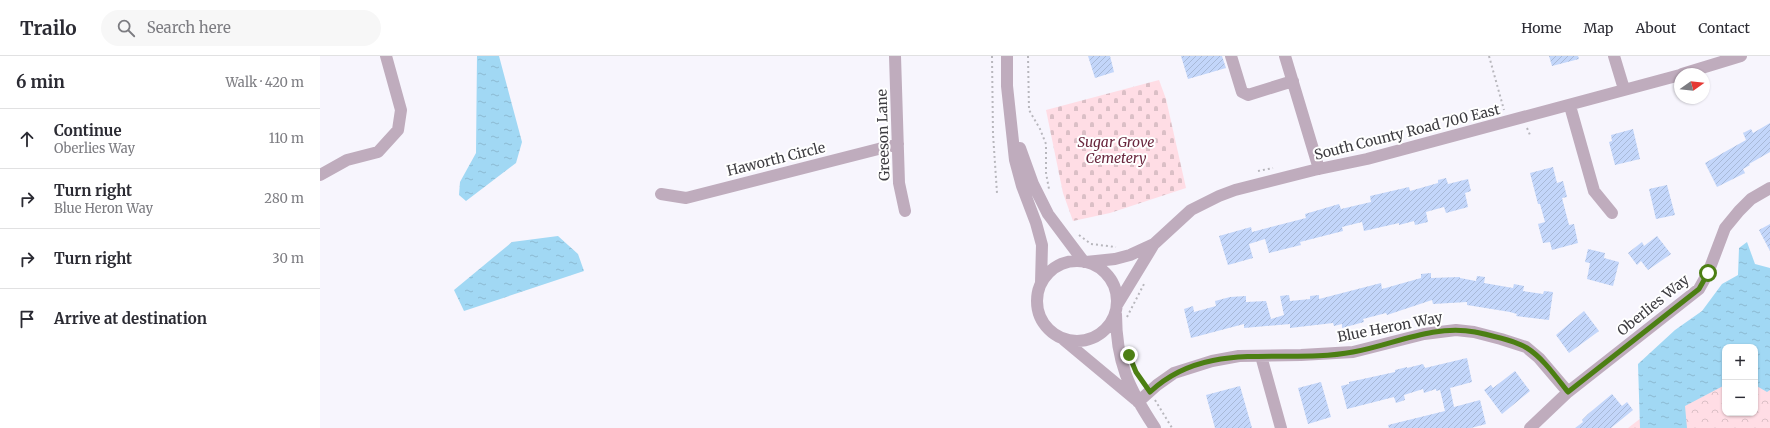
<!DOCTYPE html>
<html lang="en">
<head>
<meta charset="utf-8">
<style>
  :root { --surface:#fff; --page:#f7f7f7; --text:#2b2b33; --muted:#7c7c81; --line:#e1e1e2 }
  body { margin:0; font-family:Merriweather,serif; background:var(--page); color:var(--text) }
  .controls { position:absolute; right:12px; bottom:12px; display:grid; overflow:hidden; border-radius:8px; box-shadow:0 1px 3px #0004 }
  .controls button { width:36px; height:36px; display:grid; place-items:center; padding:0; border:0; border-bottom:1px solid var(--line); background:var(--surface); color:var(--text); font:20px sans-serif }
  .compass { position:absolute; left:1354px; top:12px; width:36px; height:36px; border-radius:50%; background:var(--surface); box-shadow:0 1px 3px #0004; rotate:75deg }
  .stop { position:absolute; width:12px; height:12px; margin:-9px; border:3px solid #4c7f13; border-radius:50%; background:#fff }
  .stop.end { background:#4c7f13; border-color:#fff; box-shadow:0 1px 4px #0008 }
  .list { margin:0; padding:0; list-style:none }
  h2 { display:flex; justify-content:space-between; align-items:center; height:52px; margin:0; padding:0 16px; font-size:17px }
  h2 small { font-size:13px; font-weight:400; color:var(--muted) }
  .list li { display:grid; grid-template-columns:26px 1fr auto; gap:12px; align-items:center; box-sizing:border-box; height:60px; padding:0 16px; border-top:1px solid var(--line) }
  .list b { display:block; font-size:15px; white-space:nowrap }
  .list p { margin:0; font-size:13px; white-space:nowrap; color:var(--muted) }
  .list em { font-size:13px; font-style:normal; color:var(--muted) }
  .icon { flex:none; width:22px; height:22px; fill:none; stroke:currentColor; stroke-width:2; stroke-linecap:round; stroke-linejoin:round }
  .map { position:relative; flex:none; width:1450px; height:372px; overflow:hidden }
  header { display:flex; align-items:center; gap:24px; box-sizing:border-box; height:56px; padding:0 20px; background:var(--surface); border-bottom:1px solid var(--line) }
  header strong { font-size:19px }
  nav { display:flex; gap:22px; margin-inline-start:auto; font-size:14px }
  .search { width:280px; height:36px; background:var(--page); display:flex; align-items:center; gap:10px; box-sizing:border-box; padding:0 14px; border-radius:22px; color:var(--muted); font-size:15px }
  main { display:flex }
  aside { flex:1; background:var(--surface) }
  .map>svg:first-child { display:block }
  .forest { fill:url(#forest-crowns) }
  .cemetery { fill:url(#cemetery-stones) }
  .water { fill:url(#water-ripples) }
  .building { fill:url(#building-hatch) }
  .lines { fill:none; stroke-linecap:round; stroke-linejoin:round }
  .path { stroke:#b8b7bd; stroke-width:2; stroke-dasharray:2 3; stroke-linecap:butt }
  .minor { stroke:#bfacbd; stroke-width:12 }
  .route { stroke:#4c7f13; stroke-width:5 }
  .labels { text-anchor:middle; stroke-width:4; stroke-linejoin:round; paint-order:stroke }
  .street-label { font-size:14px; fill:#3d3c40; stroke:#fff }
  .park-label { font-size:14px; font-style:italic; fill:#69263d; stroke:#fff }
</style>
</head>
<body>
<header>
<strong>Trailo</strong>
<div class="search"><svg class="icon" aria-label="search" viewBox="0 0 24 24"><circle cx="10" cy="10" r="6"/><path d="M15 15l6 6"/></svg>Search here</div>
<nav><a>Home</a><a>Map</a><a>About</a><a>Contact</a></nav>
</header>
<main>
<aside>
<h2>6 min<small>Walk · 420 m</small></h2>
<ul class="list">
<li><svg class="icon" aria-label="ahead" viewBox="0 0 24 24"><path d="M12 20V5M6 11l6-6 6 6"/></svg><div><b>Continue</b><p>Oberlies Way</p></div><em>110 m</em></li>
<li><svg class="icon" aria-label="right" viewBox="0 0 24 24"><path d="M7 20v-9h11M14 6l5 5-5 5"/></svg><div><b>Turn right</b><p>Blue Heron Way</p></div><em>280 m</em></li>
<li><svg class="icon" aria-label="right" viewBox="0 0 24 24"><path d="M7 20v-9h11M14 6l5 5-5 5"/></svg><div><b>Turn right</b></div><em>30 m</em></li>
<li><svg class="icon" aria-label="arrive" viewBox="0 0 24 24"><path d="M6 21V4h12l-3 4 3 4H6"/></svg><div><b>Arrive at destination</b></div></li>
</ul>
</aside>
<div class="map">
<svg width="1450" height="372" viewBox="0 0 1450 372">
  <defs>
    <pattern id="forest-crowns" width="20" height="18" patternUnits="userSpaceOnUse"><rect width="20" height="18" fill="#ffdde5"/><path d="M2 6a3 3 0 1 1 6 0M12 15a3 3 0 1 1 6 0" fill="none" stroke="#dbbfc6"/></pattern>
    <pattern id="cemetery-stones" width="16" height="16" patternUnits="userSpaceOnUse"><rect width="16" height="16" fill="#ffdde5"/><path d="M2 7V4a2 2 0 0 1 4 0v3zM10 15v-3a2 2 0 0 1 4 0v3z" fill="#dbbfc6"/></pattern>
    <pattern id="water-ripples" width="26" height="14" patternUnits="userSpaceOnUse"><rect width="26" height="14" fill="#a1d8f4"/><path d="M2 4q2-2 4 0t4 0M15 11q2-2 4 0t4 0" fill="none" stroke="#8cbad2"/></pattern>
    <pattern id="building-hatch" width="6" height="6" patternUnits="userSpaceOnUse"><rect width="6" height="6" fill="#c3d6fa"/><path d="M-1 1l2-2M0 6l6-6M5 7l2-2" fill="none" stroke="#a8b9d7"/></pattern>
  </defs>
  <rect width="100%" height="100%" fill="#f7f5fd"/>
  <path class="forest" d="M1450,263V372H1308L1405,298V357H1435V291Z"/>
  <path class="cemetery" d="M839,24L846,43L866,132L790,157L753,165L743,137L726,54Z"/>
  <path class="water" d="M157,0H179L202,86L196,107L146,145L139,139L140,126L156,97Z
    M238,180L258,198L264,215L144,255L134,234L192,186Z
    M1427,186L1435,208L1450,212V334L1447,336L1435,329V291H1405V329L1365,350L1367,372H1320L1318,308L1355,274L1382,255L1402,228L1418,219L1419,192Z"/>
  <path class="building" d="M768,0H790L794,16L775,22Z
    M861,0H902L906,12L868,23Z
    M1229,0H1258L1259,3L1232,10Z
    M1450,67V96L1429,108L1430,109L1423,113L1425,117L1397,131L1385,107L1426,84L1423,77L1431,73L1433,77Z
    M1313,73L1320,103L1295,109L1289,86L1292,85L1291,79Z
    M1233,111L1237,127L1243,125L1247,141L1242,142L1249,169L1254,168L1258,187L1232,194L1230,186L1223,187L1218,168L1225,166L1220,148H1218L1210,117Z
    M1126,122L1128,128L1148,123L1151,135L1145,137L1148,151L1126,157L1124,151L1106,156L1108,166L1095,169L1094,165L1079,169V167L1044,175L1042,166L1022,171L1023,175L980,186L981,189L949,197L945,183L929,188L933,202L908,209L899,180L931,171L932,176L986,162L985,158L1019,148L1021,153L1051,146L1050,140L1089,131L1090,135L1118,127V124Z
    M1347,129L1355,159L1336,163L1329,133Z
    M1450,168V195L1439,174Z
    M1337,180L1351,198L1328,214L1321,205L1317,209L1308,197L1322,186L1324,190Z
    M1268,193L1285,197L1284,202L1299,206L1293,230L1267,223L1270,207L1265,206Z
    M1111,217V222L1140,221V222L1156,225L1157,220L1165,221L1164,227L1193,232L1194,228L1204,230L1203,235L1223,238L1224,235L1233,236L1229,264L1196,260L1197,258L1190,256L1147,249V246L1113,248L1112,244L1067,259L1066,257L1043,263L1044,266L1022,272V268L1014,270L1013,267L970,272V268L924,272V268L871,282L864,253L873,250L874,256L896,250L895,245L910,241L926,240V246L946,245L951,263L964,259L960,240L969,239L970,245L990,243V240L999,239V243L1061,227L1062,233L1101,222V218Z
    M1264,255L1279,275L1249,297L1236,279Z
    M1147,302L1152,326L1130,332L1134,351L1160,344L1166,368L1151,372H1069L1068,369L1125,355L1120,334L1116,335V333L1104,337L1103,333L1084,339L1085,344L1076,347L1074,341L1027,353L1021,330L1029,328V326L1075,316V314L1087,311V312L1103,308L1105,312Z
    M1195,315L1210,335L1182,358L1164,334L1171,329L1173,332Z
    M1001,326L1011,361L988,368L978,332Z
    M920,330L932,372H895L886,339Z
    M1292,338L1302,350L1307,346L1313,354L1291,372H1255L1263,366L1262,364L1268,358Z"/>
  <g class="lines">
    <path class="path" d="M672,0L673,78L677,137
      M708,0L709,54L720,73L726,88V117L729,133
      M1169,0L1184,54
      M1207,72L1210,79
      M938,115L953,112
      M759,179L771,188L796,191
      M807,261L824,228
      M835,344L852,372"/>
    <path class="minor" d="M575,0L579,127L585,155
      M687,0V30L695,104L702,130L716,167L722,189L721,227
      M911,0L922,36L928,39L973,25
      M965,0L999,113
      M1294,0L1304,33
      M1362,18L1421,0
      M1250,50L1274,135L1292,157
      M700,92L713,128L728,158L764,206
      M0,119L27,104L58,96L78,74L81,54L66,0
      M341,138L366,142L578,88
      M717 245a40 40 0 1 1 80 0a40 40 0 1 1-80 0Z
      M766,206L795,203L810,199L834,188L871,154L899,140L915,134L994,114L1047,103L1360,19
      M797,249L834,188
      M796,258C796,306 809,333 835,372
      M744,284L816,344
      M941,300L961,372
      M818,346L837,329L854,317L892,305L919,300L981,299L1033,296L1104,278L1136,274L1154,276L1181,283L1206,291L1219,302L1248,336
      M1210,372L1248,336L1379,233L1388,217L1405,172L1419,155L1431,143L1450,132"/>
  </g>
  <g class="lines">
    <path class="route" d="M809,299L816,316L830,336C887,282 964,309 1033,296C1073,289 1113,268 1155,276C1169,279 1194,284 1207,292C1223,302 1236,321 1248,336L1379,233L1388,217"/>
  </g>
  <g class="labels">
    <g class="street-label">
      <text transform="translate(1087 76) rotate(-14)" y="5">South County Road 700 East</text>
      <text transform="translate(563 79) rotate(-92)" y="5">Greeson Lane</text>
      <text transform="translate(456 103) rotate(-14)" y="5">Haworth Circle</text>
      <text transform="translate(1333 249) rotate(-39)" y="5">Oberlies Way</text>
      <text transform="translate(1070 271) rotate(-11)" y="5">Blue Heron Way</text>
    </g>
    <g class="park-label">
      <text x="796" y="91">Sugar Grove<tspan x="796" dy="16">Cemetery</tspan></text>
    </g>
  </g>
</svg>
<div class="controls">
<button>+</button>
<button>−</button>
</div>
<svg class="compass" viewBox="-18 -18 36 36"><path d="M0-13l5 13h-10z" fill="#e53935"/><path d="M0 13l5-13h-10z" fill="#7c7c81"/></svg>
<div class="stop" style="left:1388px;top:217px"></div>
<div class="stop end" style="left:809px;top:299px"></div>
</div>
</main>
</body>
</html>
